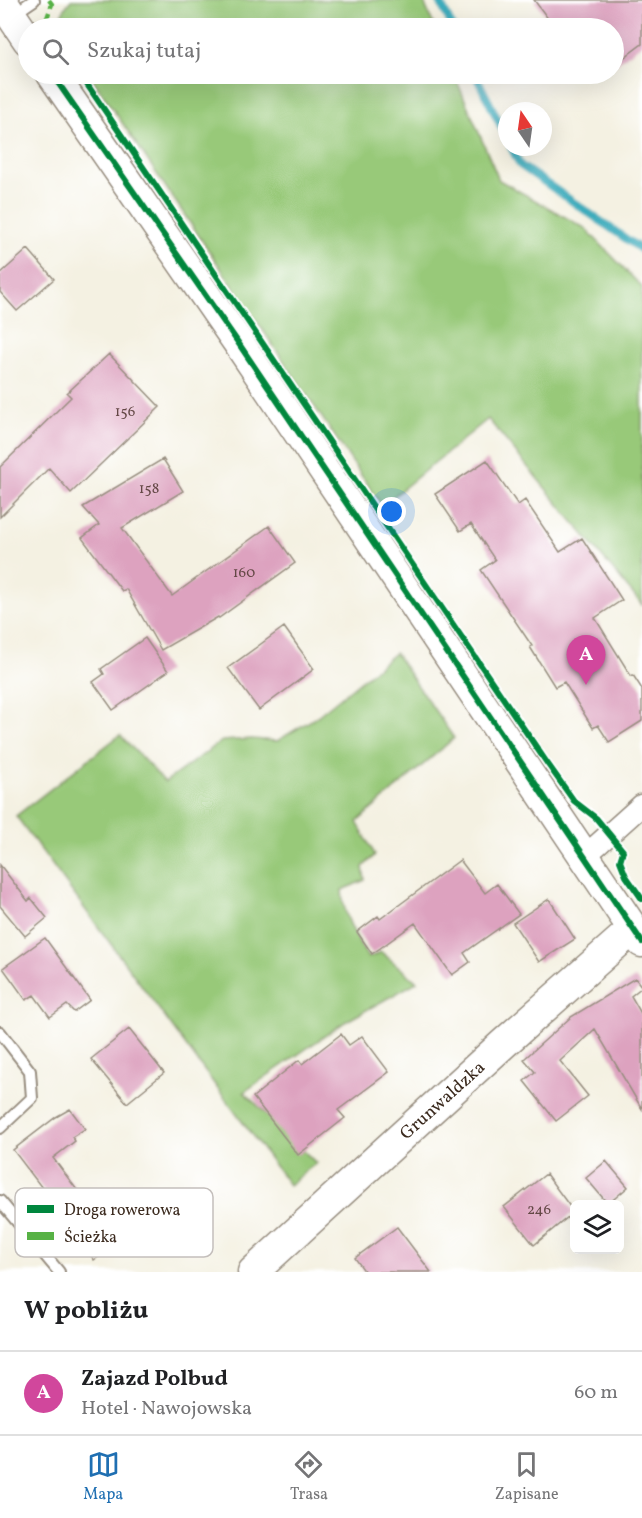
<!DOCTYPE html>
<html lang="pl">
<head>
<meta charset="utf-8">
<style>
  :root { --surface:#fff; --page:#f2f2f2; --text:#202124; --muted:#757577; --line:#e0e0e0; --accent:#1f6fb2 }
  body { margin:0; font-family:Vollkorn,serif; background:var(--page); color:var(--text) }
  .controls { position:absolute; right:18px; bottom:18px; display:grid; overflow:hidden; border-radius:9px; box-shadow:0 6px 24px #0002 }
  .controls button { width:54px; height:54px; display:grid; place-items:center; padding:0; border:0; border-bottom:2px solid var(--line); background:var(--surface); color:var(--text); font:30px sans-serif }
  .compass { position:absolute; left:498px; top:102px; width:54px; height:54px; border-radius:50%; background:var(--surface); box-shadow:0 6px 24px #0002; rotate:347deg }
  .you { position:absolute; left:392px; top:512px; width:21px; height:21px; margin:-15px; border:4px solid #fff; border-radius:50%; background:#1a73e8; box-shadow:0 0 0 9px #1a73e833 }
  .badge { display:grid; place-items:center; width:39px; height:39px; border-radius:50%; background:var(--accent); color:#fff; font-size:20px; font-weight:700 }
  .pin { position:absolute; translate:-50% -50px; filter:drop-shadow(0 2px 3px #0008) }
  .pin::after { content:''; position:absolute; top:32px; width:21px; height:18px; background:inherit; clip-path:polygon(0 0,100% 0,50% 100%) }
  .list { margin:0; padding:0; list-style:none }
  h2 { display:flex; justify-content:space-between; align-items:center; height:78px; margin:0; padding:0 24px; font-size:26px }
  h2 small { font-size:20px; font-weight:400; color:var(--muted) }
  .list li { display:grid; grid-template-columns:39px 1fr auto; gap:18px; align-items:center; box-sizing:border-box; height:84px; padding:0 24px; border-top:2px solid var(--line) }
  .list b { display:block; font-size:22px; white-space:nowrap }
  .list p { margin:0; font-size:20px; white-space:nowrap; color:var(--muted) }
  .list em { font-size:20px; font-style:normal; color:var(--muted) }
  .icon { flex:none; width:33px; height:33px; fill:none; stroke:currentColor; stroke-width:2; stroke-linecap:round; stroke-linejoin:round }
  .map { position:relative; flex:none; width:642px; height:1272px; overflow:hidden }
  .search { position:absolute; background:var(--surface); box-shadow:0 6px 24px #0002; left:18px; right:18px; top:18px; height:66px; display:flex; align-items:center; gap:15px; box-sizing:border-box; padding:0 21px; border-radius:33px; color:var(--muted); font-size:22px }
  .sheet { height:162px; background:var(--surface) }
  nav { display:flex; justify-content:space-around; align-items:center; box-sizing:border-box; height:84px; border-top:2px solid var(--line); background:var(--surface); font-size:16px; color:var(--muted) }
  nav a { display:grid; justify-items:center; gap:3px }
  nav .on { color:var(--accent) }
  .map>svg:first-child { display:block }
  .green { fill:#98c979; stroke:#6a7a4c; stroke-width:1.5 }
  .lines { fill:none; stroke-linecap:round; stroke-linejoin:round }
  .stream { stroke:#3eacbc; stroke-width:8 }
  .building { fill:#dda2bf }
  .lane-casing { stroke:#988e80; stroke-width:14 }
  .street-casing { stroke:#988e80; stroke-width:24 }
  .secondary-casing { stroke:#988e80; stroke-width:33 }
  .lane { stroke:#fff; stroke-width:10 }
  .street { stroke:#fff; stroke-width:21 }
  .secondary { stroke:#fff; stroke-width:30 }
  .quiet { stroke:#57b245; stroke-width:4.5; stroke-dasharray:9 4.5; stroke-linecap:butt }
  .cycleway-casing { stroke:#fff; stroke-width:10 }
  .cycleway { stroke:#00873e; stroke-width:6 }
  .labels { text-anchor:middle; stroke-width:6; stroke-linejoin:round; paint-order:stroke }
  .number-label { font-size:15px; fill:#644846 }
  .street-label { font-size:18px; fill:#3b2a1e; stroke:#fff }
  .key { fill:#fff; stroke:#c4bfbc; stroke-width:1.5 }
  .key-label { font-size:16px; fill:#3b2a1e }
</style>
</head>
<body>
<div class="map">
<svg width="642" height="1272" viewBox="0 0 642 1272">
  <rect width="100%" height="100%" fill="#fff"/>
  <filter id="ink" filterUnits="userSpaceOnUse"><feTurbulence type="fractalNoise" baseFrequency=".0167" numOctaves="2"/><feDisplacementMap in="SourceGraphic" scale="12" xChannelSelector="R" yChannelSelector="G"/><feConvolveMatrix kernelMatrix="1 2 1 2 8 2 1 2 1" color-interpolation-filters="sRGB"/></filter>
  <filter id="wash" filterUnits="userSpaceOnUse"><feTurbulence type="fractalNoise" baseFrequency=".008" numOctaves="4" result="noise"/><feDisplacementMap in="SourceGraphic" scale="24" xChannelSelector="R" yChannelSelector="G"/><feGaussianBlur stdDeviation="1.35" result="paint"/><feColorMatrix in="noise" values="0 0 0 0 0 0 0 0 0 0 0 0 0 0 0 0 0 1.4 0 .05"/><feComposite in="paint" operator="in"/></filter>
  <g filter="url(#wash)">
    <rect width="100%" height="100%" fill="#f4f1e2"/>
    <path class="green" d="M71,0H423L435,28H62C57,18 64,8 71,0Z
      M89,74H454L499,180L585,228L642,287V605L488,419L382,506Z
      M395,653L454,738L357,822L375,855L363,867L365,880L342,890C343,916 355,935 368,958L381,952L417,982L345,1022L244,1092L316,1163L289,1185L16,816L120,735L165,782L222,741L252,739L277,741L315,718Z"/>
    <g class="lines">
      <path class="stream" d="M439,0L453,28
        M475,74L507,138
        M511,147L520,165L642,250"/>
    </g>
    <g id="blocks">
      <path class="building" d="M534,0H642V44L614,65V28H555Z
        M28,249L54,279L17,311L0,292V274Z
        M109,354L160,407L71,493L49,468L0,517V467L71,397L67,393Z
        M163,459L183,491L122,528L172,596L269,526L295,563L219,618L218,617L161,650L126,589L122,591L82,538L99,525L83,507Z
        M487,460L518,505L525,500L560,552L582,538L622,600L595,618L631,676L633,675L642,689V721L609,742L598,725L593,728L564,682L555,687L530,647L532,646L481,570L495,560L471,524L460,531L435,494Z
        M284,627L314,669L259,710L228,668Z
        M145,638L168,671L113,710L93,682L104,674L101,669Z
        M460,860L485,893L497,884L519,914L464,953L470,962L452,975L415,923L372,954L357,932L378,916L380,919Z
        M0,865L28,901L31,898L47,918L25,936L0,906Z
        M549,899L575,939L539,962L513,923Z
        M45,938L90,1000L74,1012L67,1005L50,1017L34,995L26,1000L3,968Z
        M635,978L642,987L631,996L642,1015V1109L595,1029L560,1061L588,1096L556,1121L524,1081L535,1072L524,1059L571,1017Z
        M129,1029L164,1073L127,1103L91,1059Z
        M341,1034L349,1045L362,1036L389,1072L338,1110L345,1118L298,1155L253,1097L299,1060L302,1064Z
        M70,1109L85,1129L72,1137L75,1141L53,1158L83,1198L90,1193L96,1201L109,1192L137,1230L94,1260L68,1222L13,1150L56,1117Z
        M606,1161L628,1187L608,1204L586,1178Z
        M546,1174L574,1212L534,1245L504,1207Z
        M397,1227L431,1272H365L355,1258Z"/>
    </g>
  </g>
  <g filter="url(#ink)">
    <use href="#blocks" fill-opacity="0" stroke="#988e80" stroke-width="1.5"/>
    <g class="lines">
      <g class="lane-casing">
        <path id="lane" d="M12,15L34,0
          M0,1032L30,1071L32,1098L0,1128
          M0,1201L59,1272"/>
      </g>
      <g class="street-casing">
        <path id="street" d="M585,856L642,805"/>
      </g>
      <g class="secondary-casing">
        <path id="secondary" d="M1,0L28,40
          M52,74L237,341L642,942
          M253,1272L503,1044L633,929"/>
      </g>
      <use href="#lane" class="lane"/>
      <use href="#street" class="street"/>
      <use href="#secondary" class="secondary"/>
      <path class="quiet" d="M49,0L52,4L47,18L50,28"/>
      <g class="cycleway-casing">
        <path id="cycleway" d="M52,74L237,341L642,942
          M80,74L547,763L574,801L596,818L623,851L620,861L626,876L642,899"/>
      </g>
      <use href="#cycleway" class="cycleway"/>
    </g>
  </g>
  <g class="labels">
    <g class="number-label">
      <text x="125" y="416">156</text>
      <text x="149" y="493">158</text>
      <text x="244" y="577">160</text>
      <text x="539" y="1214">246</text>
    </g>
    <g class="street-label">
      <text transform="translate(442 1100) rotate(-42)" y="6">Grunwaldzka</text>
    </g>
  </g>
  <rect x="15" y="1188" width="198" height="69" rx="9" class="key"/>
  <rect x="27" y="1205" width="27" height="8" fill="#00873e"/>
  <rect x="27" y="1232" width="27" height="8" fill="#57b245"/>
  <g class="key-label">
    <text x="64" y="1215">Droga rowerowa</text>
    <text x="64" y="1242">Ścieżka</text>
  </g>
</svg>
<div class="controls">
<button><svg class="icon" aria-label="layers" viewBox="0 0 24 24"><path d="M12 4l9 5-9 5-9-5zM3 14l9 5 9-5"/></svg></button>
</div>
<svg class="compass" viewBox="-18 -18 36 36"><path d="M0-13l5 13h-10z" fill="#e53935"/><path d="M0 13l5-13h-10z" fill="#757577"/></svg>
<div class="you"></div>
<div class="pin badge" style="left:586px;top:685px;background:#d1479c">A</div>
<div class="search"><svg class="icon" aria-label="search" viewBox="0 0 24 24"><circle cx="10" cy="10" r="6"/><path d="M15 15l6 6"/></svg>Szukaj tutaj</div>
</div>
<section class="sheet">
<h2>W pobliżu<small></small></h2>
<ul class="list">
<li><span class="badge" style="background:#d1479c">A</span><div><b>Zajazd Polbud</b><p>Hotel · Nawojowska</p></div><em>60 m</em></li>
</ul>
</section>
<nav>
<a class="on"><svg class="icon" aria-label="map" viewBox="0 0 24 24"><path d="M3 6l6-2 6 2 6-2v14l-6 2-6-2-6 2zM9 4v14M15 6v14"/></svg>Mapa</a>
<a><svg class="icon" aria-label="directions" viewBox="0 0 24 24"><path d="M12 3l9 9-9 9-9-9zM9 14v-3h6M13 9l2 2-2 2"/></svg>Trasa</a>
<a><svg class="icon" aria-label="saved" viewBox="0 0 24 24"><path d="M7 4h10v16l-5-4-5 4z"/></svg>Zapisane</a>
</nav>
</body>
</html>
